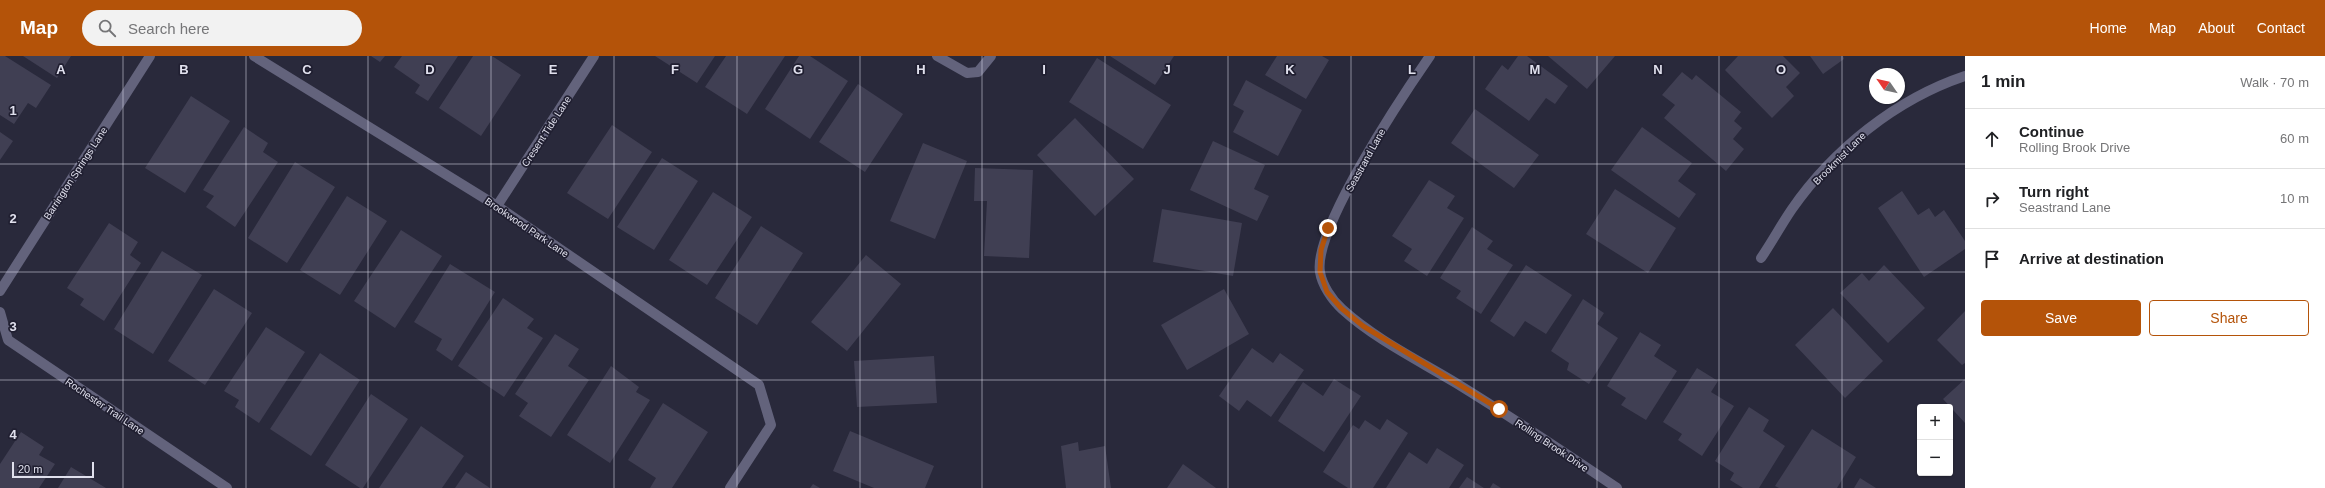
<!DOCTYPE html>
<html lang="en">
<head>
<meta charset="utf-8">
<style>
  :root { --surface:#fff; --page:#f2f2f2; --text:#202124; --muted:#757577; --line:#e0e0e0; --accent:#b45309 }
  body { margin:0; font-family:Helvetica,sans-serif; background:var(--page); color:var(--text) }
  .controls { position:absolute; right:12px; bottom:12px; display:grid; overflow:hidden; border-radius:4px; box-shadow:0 1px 3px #0004 }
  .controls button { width:36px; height:36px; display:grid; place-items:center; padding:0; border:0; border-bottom:1px solid var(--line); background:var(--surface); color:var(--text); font:20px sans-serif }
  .compass { position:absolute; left:1869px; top:12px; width:36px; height:36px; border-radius:50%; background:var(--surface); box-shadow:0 1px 3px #0004; rotate:304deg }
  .scale { position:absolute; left:12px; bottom:10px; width:82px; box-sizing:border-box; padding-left:4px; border:2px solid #e0e0ed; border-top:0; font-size:11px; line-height:14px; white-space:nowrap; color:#e0e0ed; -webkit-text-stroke:3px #201f31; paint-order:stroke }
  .stop { position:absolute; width:12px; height:12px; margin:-9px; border:3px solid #b45309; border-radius:50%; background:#fff }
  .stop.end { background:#b45309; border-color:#fff; box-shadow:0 1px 4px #0008 }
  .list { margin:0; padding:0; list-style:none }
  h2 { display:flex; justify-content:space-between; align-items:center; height:52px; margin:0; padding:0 16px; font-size:17px }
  h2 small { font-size:13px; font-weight:400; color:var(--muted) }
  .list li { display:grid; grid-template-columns:26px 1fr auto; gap:12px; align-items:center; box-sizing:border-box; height:60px; padding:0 16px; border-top:1px solid var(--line) }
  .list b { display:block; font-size:15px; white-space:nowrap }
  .list p { margin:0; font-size:13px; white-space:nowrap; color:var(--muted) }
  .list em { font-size:13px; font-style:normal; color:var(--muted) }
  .actions { display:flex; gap:8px; padding:12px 16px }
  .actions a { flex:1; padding:9px 0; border:1px solid var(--accent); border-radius:4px; text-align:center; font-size:14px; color:var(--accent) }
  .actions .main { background:var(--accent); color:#fff }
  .icon { flex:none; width:22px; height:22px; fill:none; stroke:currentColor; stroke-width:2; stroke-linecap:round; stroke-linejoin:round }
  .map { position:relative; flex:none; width:1965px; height:432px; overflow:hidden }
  header { display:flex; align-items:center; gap:24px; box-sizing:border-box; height:56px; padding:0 20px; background:var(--accent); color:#fff }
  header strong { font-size:19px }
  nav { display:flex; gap:22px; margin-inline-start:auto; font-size:14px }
  .search { width:280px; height:36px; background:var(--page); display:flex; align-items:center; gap:10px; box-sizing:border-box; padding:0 14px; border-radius:22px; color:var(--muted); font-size:15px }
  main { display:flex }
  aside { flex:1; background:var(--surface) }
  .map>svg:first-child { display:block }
  .building { fill:#403f53 }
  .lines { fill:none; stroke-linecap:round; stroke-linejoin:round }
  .minor { stroke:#63637c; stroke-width:10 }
  .route { stroke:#b45309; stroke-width:5 }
  .grid { fill:none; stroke:#e0e0ed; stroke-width:1; stroke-opacity:0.55 }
  .labels { text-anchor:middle; stroke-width:3.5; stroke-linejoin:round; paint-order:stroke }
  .street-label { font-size:10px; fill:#e0e0ed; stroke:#201f31 }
  .grid-label { font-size:13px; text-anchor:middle; font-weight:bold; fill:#e0e0ed; stroke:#201f31; stroke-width:3.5; stroke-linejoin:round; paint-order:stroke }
</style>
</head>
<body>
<header>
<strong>Map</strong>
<div class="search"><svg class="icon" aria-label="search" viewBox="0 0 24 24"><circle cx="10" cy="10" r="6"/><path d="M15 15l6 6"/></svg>Search here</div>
<nav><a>Home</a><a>Map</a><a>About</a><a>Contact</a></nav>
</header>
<main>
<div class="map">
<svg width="1965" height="432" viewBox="0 0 1965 432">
  <rect width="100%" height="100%" fill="#29293b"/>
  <path class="building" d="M0,0H5L51,29L36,52L28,47L14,68L0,59Z
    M23,0H71L57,22Z
    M371,0H385L380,6Z
    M402,0H458L428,45L415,37L420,29L394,11Z
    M473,0H492L521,19L481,80L439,52Z
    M655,0H715L697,27Z
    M726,0H785L747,58L705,31Z
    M799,0H810L848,25L810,83L765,53Z
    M1110,0H1174L1155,29Z
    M1277,0H1322L1329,4L1306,43L1265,19Z
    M1518,0H1527L1568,30L1555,48L1546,42L1529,65L1485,33L1502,9L1508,14Z
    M1548,0H1615L1587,33Z
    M1738,0H1783L1800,17L1786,31L1794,40L1772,62L1725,14Z
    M1810,0H1843L1844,3L1823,18Z
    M1097,2L1171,49L1143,93L1069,46Z
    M1682,16L1692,24L1696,19L1741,56L1734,65L1742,72L1733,83L1744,93L1726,115L1664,62L1675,49L1662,39Z
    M1246,24L1302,54L1278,100L1233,76L1244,55L1233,49Z
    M858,28L903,58L865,116L819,86Z
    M191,40L230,65L185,137L145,112Z
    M1475,53L1539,99L1514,132L1451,87Z
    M1075,62L1134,123L1095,160L1037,99Z
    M612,69L652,96L608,163L567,137Z
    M244,71L268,87L263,96L278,106L235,171L206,151L214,140L203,134Z
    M1642,71L1692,107L1678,125L1696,138L1679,162L1611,114Z
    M0,76L13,85L0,104Z
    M1213,85L1265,109L1254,133L1269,140L1257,165L1190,134Z
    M923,87L967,105L935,183L890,165Z
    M662,102L698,125L654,194L617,171Z
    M295,106L335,131L287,207L248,182Z
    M975,112L1033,114L1029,202L984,200L987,145H974Z
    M1429,124L1455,140L1447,152L1464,162L1427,220L1404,205L1412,193L1392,180Z
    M1615,133L1676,172L1648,217L1586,178Z
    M1902,135L1918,159L1929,152L1935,161L1944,154L1965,185V193L1924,221L1878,152Z
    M713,136L752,161L707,229L669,204Z
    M347,140L387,165L340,239L300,214Z
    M1162,153L1242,167L1233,220L1153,206Z
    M109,167L138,186L130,199L141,207L104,265L80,249L84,243L67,232Z
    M761,170L803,197L757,269L715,242Z
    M1472,171L1493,185L1487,193L1513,209L1481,258L1456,242L1461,235L1440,222Z
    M401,174L442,200L395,272L354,245Z
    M162,195L202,219L153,298L114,273Z
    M866,199L901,228L847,295L811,266Z
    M450,208L495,236L452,305L436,294L442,283L414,266Z
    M1526,209L1572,239L1546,278L1525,265L1514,281L1490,265Z
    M1884,209L1925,252L1888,287L1840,237L1862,217L1869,225Z
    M214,233L252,257L205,329L168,305Z
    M1224,233L1249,278L1187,314L1161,269Z
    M503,242L534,263L527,272L543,282L504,341L458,310Z
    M1583,243L1604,257L1597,268L1618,282L1589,328L1567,314L1569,307L1551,295Z
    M1833,252L1883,305L1845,342L1795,289Z
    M1965,255V307L1962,309L1937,284Z
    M266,271L305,296L259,367L235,351L239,344L224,335Z
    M1640,276L1661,289L1654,300L1677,315L1646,364L1621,349L1626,342L1607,330Z
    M555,278L579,293L568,310L589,324L551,381L519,360L528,347L515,338Z
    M1252,292L1273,307L1280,297L1304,314L1271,361L1247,344L1239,355L1219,340Z
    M320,297L360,324L311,400L270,373Z
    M934,300L937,347L857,351L854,305Z
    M611,310L639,331L636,336L650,344L610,407L567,379Z
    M1697,312L1718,325L1711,336L1734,350L1702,400L1678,384L1682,378L1663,366Z
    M1334,323L1361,340L1324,396L1278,365L1303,326L1323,340Z
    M1965,323V367L1943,343Z
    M371,338L408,363L363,432H360L325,409Z
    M663,347L708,376L672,432H650L656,422L628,404Z
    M1749,351L1769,364L1763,375L1785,390L1759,432H1743L1730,424L1734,417L1715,405Z
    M1387,363L1408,377L1373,432H1348L1323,416L1353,369L1359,373L1365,364L1380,374Z
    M421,370L464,400L442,432H379Z
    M1812,373L1856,401L1837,432H1779L1775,430Z
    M850,375L934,410L925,432H874L833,415Z
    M21,376L44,391L39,399L55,408L39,432H0V408Z
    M1078,386L1079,395L1105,390L1111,432H1066L1061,390Z
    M1437,392L1464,409L1449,432H1386L1409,396L1427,408Z
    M1183,408L1216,432H1167Z
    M71,411L106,432H58Z
    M466,416L490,432H455Z
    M1467,421L1484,432H1459Z
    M1860,422L1876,432H1854Z
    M1493,427L1501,432H1490Z
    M813,428L820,432H810Z"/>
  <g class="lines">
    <path class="minor" d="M254,0L497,150L759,329L771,369L730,432
      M937,0L967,17L978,16L991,0
      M1430,0C1403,39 1313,173 1320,216C1322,229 1332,244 1342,253C1375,283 1418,304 1456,327C1511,361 1564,396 1617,432
      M497,150L594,0
      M1761,202C1772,186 1781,169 1792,153C1833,94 1896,43 1965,20
      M0,235L150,0
      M0,256L8,284L227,432"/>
  </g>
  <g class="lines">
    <path class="route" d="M1328,172L1321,194L1320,216L1327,236L1341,252L1363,270L1499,353"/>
  </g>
  <path class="grid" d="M123,0V432M246,0V432M368,0V432M491,0V432M614,0V432M737,0V432M860,0V432M982,0V432M1105,0V432M1228,0V432M1351,0V432M1474,0V432M1597,0V432M1719,0V432M1842,0V432M0,108H1965M0,216H1965M0,324H1965"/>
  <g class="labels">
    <g class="street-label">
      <text transform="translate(546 75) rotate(-57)" y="4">Cresent Tide Lane</text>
      <text transform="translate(1839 102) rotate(-45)" y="4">Brookmist Lane</text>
      <text transform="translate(1365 104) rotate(-61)" y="4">Seastrand Lane</text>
      <text transform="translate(75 117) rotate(-57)" y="4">Barrington Springs Lane</text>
      <text transform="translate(527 171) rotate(34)" y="4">Brookwood Park Lane</text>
      <text transform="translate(105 350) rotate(34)" y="4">Rochester Trail Lane</text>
      <text transform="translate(1552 389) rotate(34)" y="4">Rolling Brook Drive</text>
    </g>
  </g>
  <g class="grid-label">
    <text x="61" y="18">A</text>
    <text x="184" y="18">B</text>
    <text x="307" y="18">C</text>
    <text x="430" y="18">D</text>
    <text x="553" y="18">E</text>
    <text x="675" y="18">F</text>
    <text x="798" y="18">G</text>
    <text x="921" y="18">H</text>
    <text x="1044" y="18">I</text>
    <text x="1167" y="18">J</text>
    <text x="1290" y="18">K</text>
    <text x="1412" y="18">L</text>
    <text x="1535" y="18">M</text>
    <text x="1658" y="18">N</text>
    <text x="1781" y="18">O</text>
    <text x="13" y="59">1</text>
    <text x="13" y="167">2</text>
    <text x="13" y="275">3</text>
    <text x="13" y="383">4</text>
  </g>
</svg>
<div class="controls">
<button>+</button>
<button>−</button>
</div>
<svg class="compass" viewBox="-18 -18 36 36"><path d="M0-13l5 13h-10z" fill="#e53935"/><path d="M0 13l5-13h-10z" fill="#757577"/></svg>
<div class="scale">20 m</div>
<div class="stop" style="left:1499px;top:353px"></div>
<div class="stop end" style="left:1328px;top:172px"></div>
</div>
<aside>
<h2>1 min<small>Walk · 70 m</small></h2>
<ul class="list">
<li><svg class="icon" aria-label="ahead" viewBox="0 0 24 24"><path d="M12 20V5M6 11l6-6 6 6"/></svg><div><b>Continue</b><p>Rolling Brook Drive</p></div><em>60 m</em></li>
<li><svg class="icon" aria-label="right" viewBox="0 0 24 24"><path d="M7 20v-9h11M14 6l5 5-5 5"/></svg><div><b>Turn right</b><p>Seastrand Lane</p></div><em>10 m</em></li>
<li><svg class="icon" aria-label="arrive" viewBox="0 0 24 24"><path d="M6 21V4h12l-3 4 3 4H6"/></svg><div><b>Arrive at destination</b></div></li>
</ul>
<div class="actions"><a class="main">Save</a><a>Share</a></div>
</aside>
</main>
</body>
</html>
